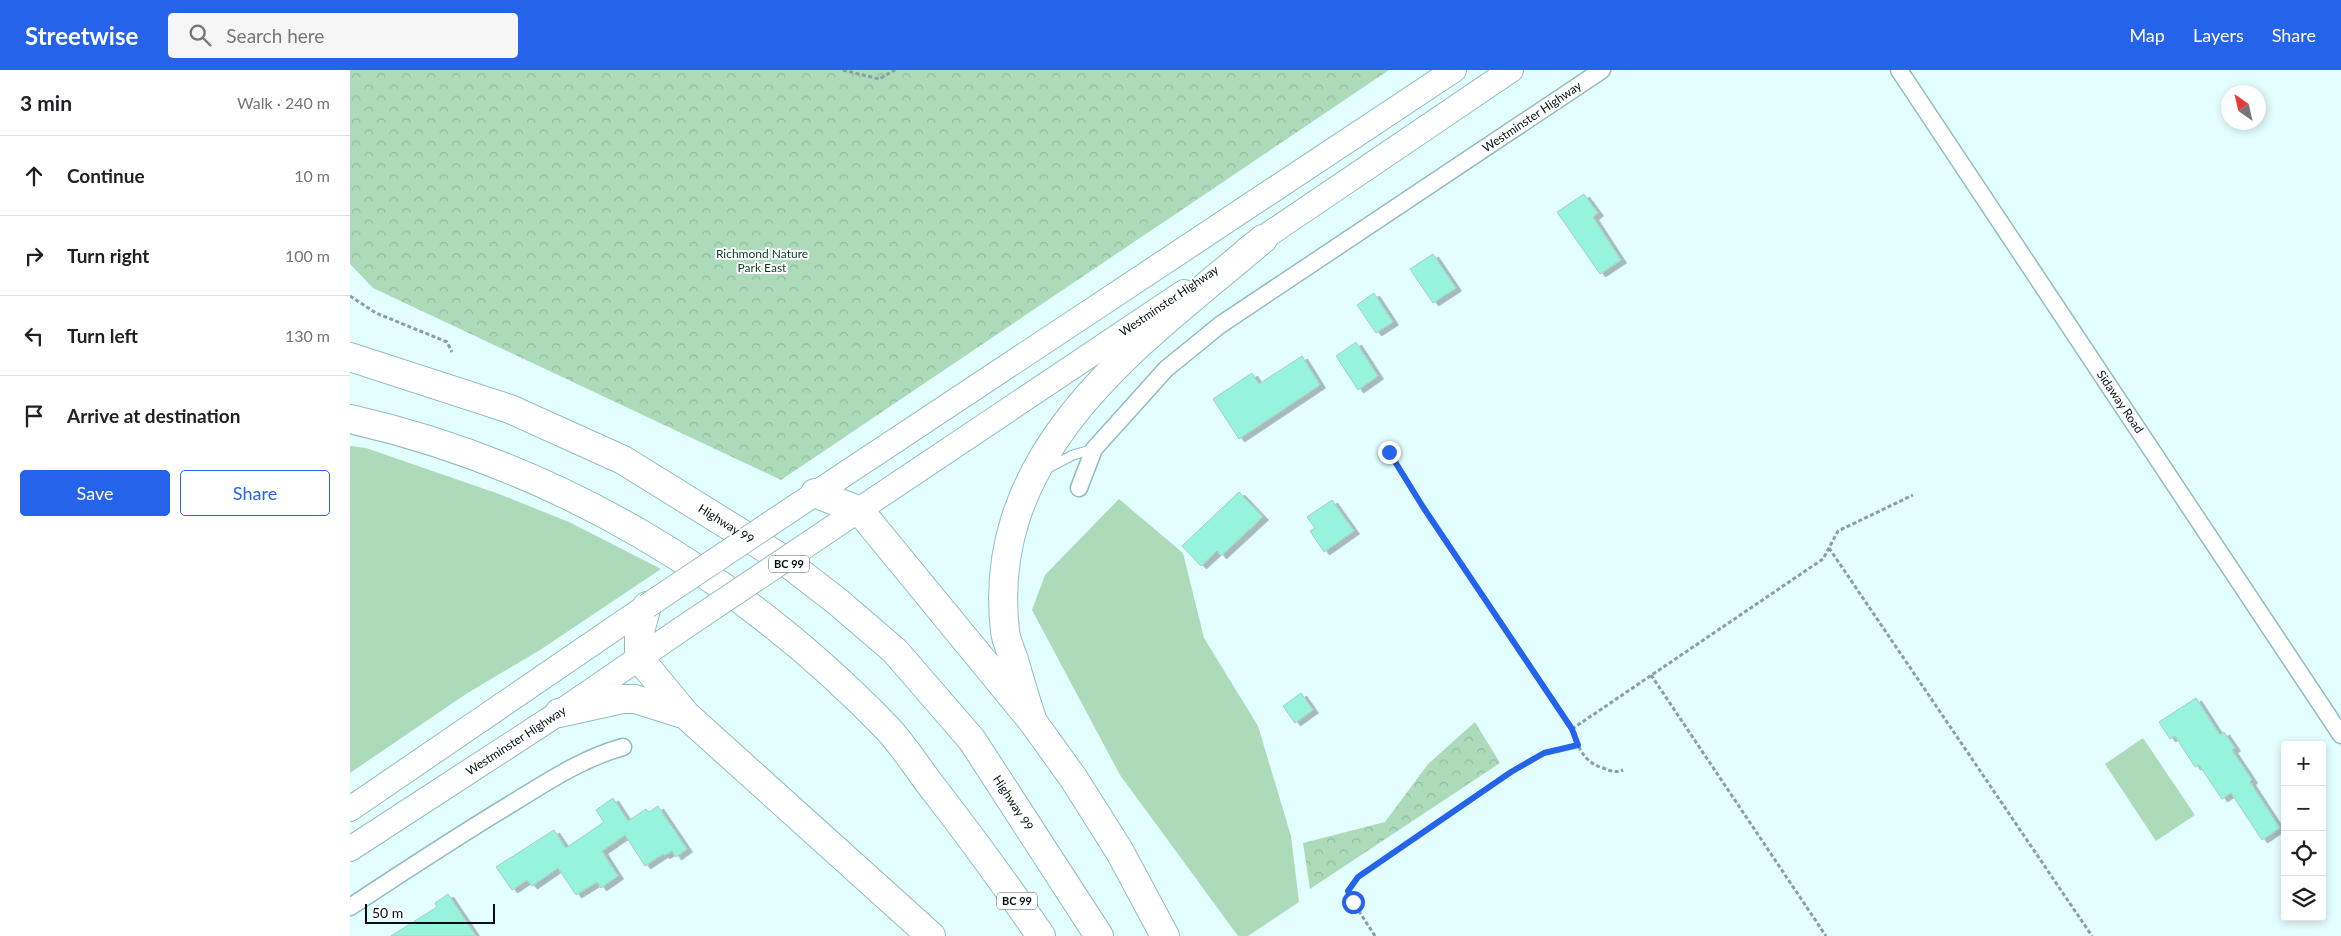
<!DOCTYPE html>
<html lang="en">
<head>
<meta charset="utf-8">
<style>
  :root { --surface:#fff; --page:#f6f6f6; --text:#202124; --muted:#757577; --line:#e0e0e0; --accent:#2563eb }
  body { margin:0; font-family:Lato,sans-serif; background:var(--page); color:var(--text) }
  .controls { position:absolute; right:15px; bottom:15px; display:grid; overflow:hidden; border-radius:5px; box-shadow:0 2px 8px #0003 }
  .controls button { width:45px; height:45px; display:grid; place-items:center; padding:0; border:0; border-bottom:1px solid var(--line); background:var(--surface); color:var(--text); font:25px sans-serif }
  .compass { position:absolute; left:1871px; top:15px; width:45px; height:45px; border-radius:50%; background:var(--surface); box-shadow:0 2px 8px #0003; rotate:326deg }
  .scale { position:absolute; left:15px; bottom:12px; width:130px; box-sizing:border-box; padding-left:5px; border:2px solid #021011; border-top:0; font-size:14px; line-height:18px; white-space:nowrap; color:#021011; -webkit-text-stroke:4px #fff; paint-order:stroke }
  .stop { position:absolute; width:15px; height:15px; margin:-11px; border:4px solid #2563eb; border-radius:50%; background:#fff }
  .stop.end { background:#2563eb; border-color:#fff; box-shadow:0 1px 5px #0008 }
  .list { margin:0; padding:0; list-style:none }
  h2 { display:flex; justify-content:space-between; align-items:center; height:65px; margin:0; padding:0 20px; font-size:21px }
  h2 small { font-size:16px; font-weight:400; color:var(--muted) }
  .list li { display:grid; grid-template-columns:32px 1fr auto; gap:15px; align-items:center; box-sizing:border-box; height:80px; padding:0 20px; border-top:1px solid var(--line) }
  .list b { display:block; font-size:19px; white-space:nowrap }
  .list em { font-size:16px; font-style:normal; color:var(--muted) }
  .actions { display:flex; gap:10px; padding:15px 20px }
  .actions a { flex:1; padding:11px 0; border:1px solid var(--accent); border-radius:5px; text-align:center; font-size:18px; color:var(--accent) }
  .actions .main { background:var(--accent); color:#fff }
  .icon { flex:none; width:28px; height:28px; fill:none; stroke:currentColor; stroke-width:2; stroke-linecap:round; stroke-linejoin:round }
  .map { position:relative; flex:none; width:1991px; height:866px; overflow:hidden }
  header { display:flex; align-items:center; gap:30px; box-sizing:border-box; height:70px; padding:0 25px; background:var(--accent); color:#fff }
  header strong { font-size:24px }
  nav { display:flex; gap:28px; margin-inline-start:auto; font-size:18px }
  .search { width:350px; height:45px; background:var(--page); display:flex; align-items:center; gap:12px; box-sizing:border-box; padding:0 18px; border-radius:5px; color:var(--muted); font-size:19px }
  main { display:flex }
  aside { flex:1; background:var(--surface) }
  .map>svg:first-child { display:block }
  .green { fill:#addbb9 }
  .forest { fill:url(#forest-crowns) }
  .building { fill:#96f4dd; stroke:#a5cec3; filter:url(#shadow) }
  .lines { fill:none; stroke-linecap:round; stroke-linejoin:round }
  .service-casing { stroke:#92bcbf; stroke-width:11 }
  .minor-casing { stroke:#92bcbf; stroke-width:19 }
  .secondary-casing { stroke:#92bcbf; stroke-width:26 }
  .motorway-casing { stroke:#92bcbf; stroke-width:30 }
  .path { stroke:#899fa0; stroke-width:3; stroke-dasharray:4 2.5; stroke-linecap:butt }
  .service { stroke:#fff; stroke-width:9 }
  .minor { stroke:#fff; stroke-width:16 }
  .secondary { stroke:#fff; stroke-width:24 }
  .motorway { stroke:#fff; stroke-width:28 }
  .secondary-bridge-casing { stroke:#92bcbf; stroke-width:26; stroke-linecap:butt }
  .secondary-bridge { stroke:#fff; stroke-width:24 }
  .route { stroke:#2563eb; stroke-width:6 }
  .labels { text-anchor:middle; stroke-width:4; stroke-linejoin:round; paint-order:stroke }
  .shield { fill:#fff; stroke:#4e5858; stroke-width:1 }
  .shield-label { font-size:11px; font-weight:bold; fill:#021011 }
  .street-label { font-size:12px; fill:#021011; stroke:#fff }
  .park-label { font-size:12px; fill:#0b3f20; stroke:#fff }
</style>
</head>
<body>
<header>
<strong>Streetwise</strong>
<div class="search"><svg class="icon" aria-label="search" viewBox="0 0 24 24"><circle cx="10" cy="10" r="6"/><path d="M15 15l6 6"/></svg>Search here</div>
<nav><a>Map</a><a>Layers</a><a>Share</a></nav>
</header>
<main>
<aside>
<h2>3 min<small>Walk · 240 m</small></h2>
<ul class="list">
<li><svg class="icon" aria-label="ahead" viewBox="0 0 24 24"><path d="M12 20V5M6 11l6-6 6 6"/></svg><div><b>Continue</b></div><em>10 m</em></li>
<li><svg class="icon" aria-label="right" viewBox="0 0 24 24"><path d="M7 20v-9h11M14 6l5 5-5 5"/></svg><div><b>Turn right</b></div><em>100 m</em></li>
<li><svg class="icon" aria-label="left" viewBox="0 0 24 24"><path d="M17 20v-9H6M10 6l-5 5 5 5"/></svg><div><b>Turn left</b></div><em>130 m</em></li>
<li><svg class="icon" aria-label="arrive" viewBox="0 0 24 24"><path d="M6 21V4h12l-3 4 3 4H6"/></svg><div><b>Arrive at destination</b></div></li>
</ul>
<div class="actions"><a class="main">Save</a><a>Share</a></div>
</aside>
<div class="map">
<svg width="1991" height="866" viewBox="0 0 1991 866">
  <defs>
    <pattern id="forest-crowns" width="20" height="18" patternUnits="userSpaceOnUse" patternTransform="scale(1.25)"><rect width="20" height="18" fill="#addbb9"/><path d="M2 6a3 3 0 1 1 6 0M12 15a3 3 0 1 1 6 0" fill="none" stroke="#93bb9e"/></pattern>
    <filter id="shadow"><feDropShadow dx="5.5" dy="3" stdDeviation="0" flood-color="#0004"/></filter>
  </defs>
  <rect width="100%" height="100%" fill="#e3feff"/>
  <path class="green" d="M0,376L16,378L149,424L219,452L311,499L190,580L116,624L0,703Z
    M769,429L833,483L854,568L908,656L941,766L949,832L898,866H888L770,705L682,540L695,505Z
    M1793,668L1845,745L1806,771L1755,694Z"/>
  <path class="forest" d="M0,0H1039L431,410L23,218L0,194Z
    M1125,652L1150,693L960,819L953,773L1035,752L1078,694Z"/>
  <path class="building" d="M1234,124L1248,143L1243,147L1271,190L1250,204L1207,142Z
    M1083,184L1106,218L1083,233L1060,199Z
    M1024,223L1043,252L1026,263L1007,235Z
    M1006,272L1028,306L1008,320L986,286Z
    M952,286L970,315L889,369L863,329L902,303L909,314Z
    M889,422L913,447L871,486L867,481L851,496L832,476Z
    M982,430L1004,461L974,482L960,461L965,458L957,447Z
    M951,623L963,640L945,653L933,636Z
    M1846,628L1870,665L1874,662L1885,678L1882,680L1902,710L1900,712L1930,758L1912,770L1881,723L1872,729L1849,695L1845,697L1825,666L1820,669L1809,652Z
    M263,728L278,751L296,739L299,742L308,736L337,779L326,787L322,781L314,786L313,784L295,796L275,765L252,781L268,806L251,818L247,812L226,825L208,798L182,816L177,810L162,820L146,797L204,760L216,778L254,752L246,740Z
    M98,824L126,866H41L87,837L85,833Z"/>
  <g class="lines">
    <g class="service-casing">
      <path id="service" d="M696,399L723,385L744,379"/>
    </g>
    <g class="minor-casing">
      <path id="minor" d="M1549,0L1991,665
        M729,418L744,379L816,299L870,255L1252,0
        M0,837C53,802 106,767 161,734C197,712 233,688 273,677"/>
    </g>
    <g class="secondary-casing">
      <path id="secondary" d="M897,179L1161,0
        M421,453L1104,0
        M476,462L834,222
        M0,739L297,536
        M0,779L209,643L330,560"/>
    </g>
    <g class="motorway-casing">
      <path id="motorway" d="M0,287L160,339L273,390L431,488L488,532L545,581L622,670L749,866
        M0,349C207,396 390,506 537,658C554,676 568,699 583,718C621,767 656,815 691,866
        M465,423L510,441L683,652L724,709L770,782L815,866
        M297,536L289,565V588L336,645L581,866
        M209,643L272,629H285L336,645
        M683,652C676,631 670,611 664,590C661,581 656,571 655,561C634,379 791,272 913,169"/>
    </g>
    <path class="path" d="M493,0L529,9L545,0
      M0,226L26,243L97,272L102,282
      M1039,382L1073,437L1222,659C1229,678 1233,692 1253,698C1261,701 1265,703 1273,700
      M1479,478L1742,866
      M1301,605L1476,866
      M1222,659L1473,489L1488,461L1563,425
      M1025,866L1003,832L998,821L1008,807L1161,702L1194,683L1228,675"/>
    <use href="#service" class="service"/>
    <use href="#minor" class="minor"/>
    <use href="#secondary" class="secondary"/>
    <use href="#motorway" class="motorway"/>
    <g class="secondary-bridge-casing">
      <path id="secondary-bridge" d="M297,536L421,453
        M330,560L476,462"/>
    </g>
    <use href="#secondary-bridge" class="secondary-bridge"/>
  </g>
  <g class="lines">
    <path class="route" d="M1003,832L998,821L1008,807L1161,702L1194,683L1228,675L1222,659L1073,437L1039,382"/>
  </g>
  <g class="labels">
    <g class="shield">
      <rect x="419" y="485.5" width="40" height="17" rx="4"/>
      <rect x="647" y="822.5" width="40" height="17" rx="4"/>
    </g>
    <g class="shield-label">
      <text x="439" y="498">BC 99</text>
      <text x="667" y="835">BC 99</text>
    </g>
    <g class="street-label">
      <text transform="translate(1182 47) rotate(-34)" y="4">Westminster Highway</text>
      <text transform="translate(819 231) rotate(-34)" y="4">Westminster Highway</text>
      <text transform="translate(1770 332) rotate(56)" y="4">Sidaway Road</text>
      <text transform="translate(376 454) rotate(32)" y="4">Highway 99</text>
      <text transform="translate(166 671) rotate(-33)" y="4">Westminster Highway</text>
      <text transform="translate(663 733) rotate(57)" y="4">Highway 99</text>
    </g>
    <g class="park-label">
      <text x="412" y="188">Richmond Nature<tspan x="412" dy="14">Park East</tspan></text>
    </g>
  </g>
</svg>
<div class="controls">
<button>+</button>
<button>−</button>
<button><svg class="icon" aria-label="locate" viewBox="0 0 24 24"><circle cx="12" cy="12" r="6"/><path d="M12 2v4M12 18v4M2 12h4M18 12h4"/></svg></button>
<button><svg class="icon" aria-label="layers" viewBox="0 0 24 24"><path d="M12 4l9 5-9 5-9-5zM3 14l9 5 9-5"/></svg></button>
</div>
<svg class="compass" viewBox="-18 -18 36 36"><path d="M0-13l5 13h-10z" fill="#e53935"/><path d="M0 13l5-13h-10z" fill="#757577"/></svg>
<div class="scale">50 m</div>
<div class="stop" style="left:1003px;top:832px"></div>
<div class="stop end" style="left:1039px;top:382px"></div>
</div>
</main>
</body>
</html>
